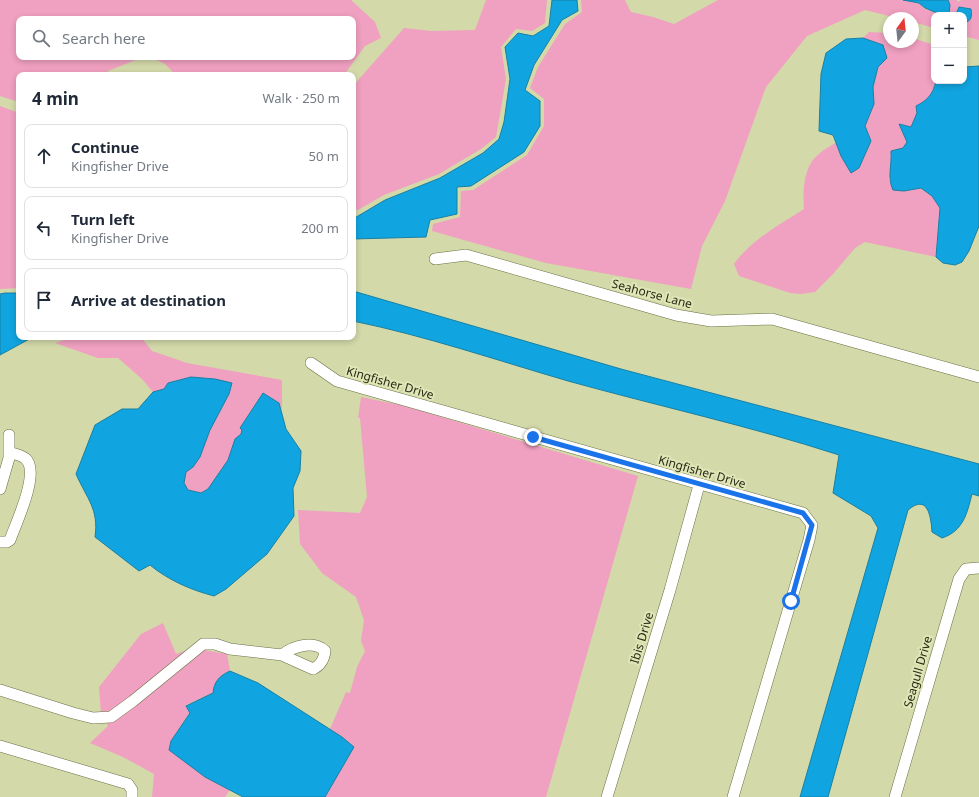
<!DOCTYPE html>
<html lang="en">
<head>
<meta charset="utf-8">
<style>
  :root { --surface:#fff; --page:#f2f2f3; --text:#1f2937; --muted:#747a83; --line:#e0e1e3 }
  body { margin:0; font-family:"Noto Sans",sans-serif; background:var(--page); color:var(--text) }
  .controls { position:absolute; right:12px; top:12px; display:grid; overflow:hidden; border-radius:8px; box-shadow:0 2px 6px #0003 }
  .controls button { width:36px; height:36px; display:grid; place-items:center; padding:0; border:0; border-bottom:1px solid var(--line); background:var(--surface); color:var(--text); font:20px sans-serif }
  .compass { position:absolute; left:883px; top:12px; width:36px; height:36px; border-radius:50%; background:var(--surface); box-shadow:0 2px 6px #0003; rotate:15deg }
  .stop { position:absolute; width:12px; height:12px; margin:-9px; border:3px solid #1a73e8; border-radius:50%; background:#fff }
  .stop.end { background:#1a73e8; border-color:#fff; box-shadow:0 1px 4px #0008 }
  .list { margin:0; padding:0; list-style:none }
  h2 { display:flex; justify-content:space-between; align-items:center; height:52px; margin:0; padding:0 16px; font-size:17px }
  h2 small { font-size:13px; font-weight:400; color:var(--muted) }
  .list li { display:grid; grid-template-columns:26px 1fr auto; gap:12px; align-items:center; box-sizing:border-box; height:64px; margin:0 8px 8px; padding:0 8px; border:1px solid var(--line); border-radius:8px }
  .list b { display:block; font-size:15px; white-space:nowrap }
  .list p { margin:0; font-size:13px; white-space:nowrap; color:var(--muted) }
  .list em { font-size:13px; font-style:normal; color:var(--muted) }
  .icon { flex:none; width:22px; height:22px; fill:none; stroke:currentColor; stroke-width:2; stroke-linecap:round; stroke-linejoin:round }
  .map { position:relative; flex:none; width:979px; height:797px; overflow:hidden }
  .search { position:absolute; background:var(--surface); box-shadow:0 2px 6px #0003; left:16px; top:16px; width:340px; height:44px; display:flex; align-items:center; gap:10px; box-sizing:border-box; padding:0 14px; border-radius:8px; color:var(--muted); font-size:15px }
  .panel { position:absolute; background:var(--surface); box-shadow:0 2px 6px #0003; left:16px; top:72px; width:340px; height:268px; border-radius:8px }
  .map>svg:first-child { display:block }
  .green { fill:#f0a0c0 }
  .water { fill:#10a5e0; stroke:#1880a4 }
  .lines { fill:none; stroke-linecap:round; stroke-linejoin:round }
  .minor-casing { stroke:#6b7044; stroke-width:12 }
  .minor { stroke:#fff; stroke-width:11 }
  .route { stroke:#1a73e8; stroke-width:5 }
  .labels { text-anchor:middle; stroke-width:4; stroke-linejoin:round; paint-order:stroke }
  .street-label { font-size:12px; fill:#292b18; stroke:#e0e6b6 }
</style>
</head>
<body>
<div class="map">
<svg width="979" height="797" viewBox="0 0 979 797">
  <rect width="100%" height="100%" fill="#d3d9a9"/>
  <path class="green" d="M0,0H351L375,22L381,38L365,46L344,75H176L165,64L150,57H353V19H19V57H143L108,71L107,75H19V102L0,96Z
    M486,0H547L545,23L532,31L516,29L501,47L506,79L496,137L481,149L439,174L384,195L358,210L353,209V86L404,28L431,31L475,30Z
    M581,0H625L631,12L653,17L674,24L718,0H903L919,3L925,9L942,15H934V28L913,22V18H897L865,10L807,36L766,87L725,201L702,246L691,289L546,263L432,231L433,224L460,217L461,191L473,190L527,155L544,126V99L530,88L538,67L565,24L582,12Z
    M948,0H957L958,2L961,0H979V40L964,36V23L968,9L963,7L953,15L949,13Z
    M869,32L889,33V42H913V38L934,45V81H936C932,99 918,110 911,127L899,124L907,142L903,148L891,151L892,167L889,180L904,191L921,188L932,196L940,208L936,257L865,242L855,248L833,274L815,292L801,294L790,293L739,276L734,264C752,239 778,226 804,209C803,192 803,166 819,154C824,149 831,146 837,142L841,156L859,168L871,141L865,126L874,104L873,87L878,67L887,58L883,45L863,38Z
    M0,106L19,113V288L0,289Z
    M73,337H141L152,351L187,363L282,380V410L279,403L263,393L240,428L242,430L241,434L235,440L228,460L208,489L201,493L188,490L184,483L186,472C200,461 202,446 210,430C216,418 223,406 229,394L216,379L153,392L142,379L118,358H98L55,343Z
    M361,397L405,406L638,476L546,797H325L354,747L342,737L330,729L346,692L350,693L357,667L365,651L361,641L364,620L356,597L322,573L300,544L298,510L360,513L367,497L360,418H358Z
    M163,623L176,654L193,648L227,654L230,671L223,674L213,693L186,705L190,712L171,741L205,777L230,790L225,797H152L154,774L123,757L90,743L108,726L101,713L99,687L141,634Z"/>
  <path class="water" d="M552,0H577L578,11L562,20L534,65L525,90L540,101V126L524,152L471,186L457,187V214L430,220L426,237L353,239V219L385,200L440,178L483,153L499,139L504,122L510,79L505,47L518,33L533,36L549,26Z
    M903,0H948L950,5L949,13L953,14L957,12L959,7L971,9C972,16 972,21 964,23V15H942L925,8L919,3Z
    M863,38L883,45L887,58L878,67L873,87L874,104L865,126L871,141L859,168L851,173L841,156L833,135L819,131L821,74L826,53L846,39Z
    M979,66V226L969,251L962,262L955,265L943,263L936,257L940,208L932,196L921,188L904,191L893,190C887,177 892,166 891,151L903,148L907,142L899,124L911,127L917,113L916,106C928,100 933,94 936,81H964V67Z
    M353,291L621,369L979,464V496L972,494C967,514 963,531 942,538L932,532C931,517 928,493 908,510L828,797H800L878,528L871,516L833,493L839,455C750,426 658,406 568,381C496,360 426,336 353,321Z
    M5,293H19V337H33L0,355V294Z
    M191,377L215,379L232,383L229,394L210,430L200,457L193,467L186,472L184,483L188,490L201,493L208,489L228,460L235,439L241,434L242,430L240,428L263,393L279,403L286,429L301,451L300,471L293,488L294,516L267,554L226,589L214,596C191,590 168,580 150,565L139,571L95,537C99,509 87,499 76,474L95,425L122,409H138L153,392L164,389L168,383Z
    M230,671L258,683L342,737L354,747L325,797H243L205,777L169,750L171,741L190,713L186,706L213,693C214,682 219,676 230,671Z"/>
  <g class="lines">
    <g class="minor-casing">
      <path id="minor" d="M435,259L466,255L676,315L711,321L772,319L979,377
        M311,363L337,381L803,513L812,525L809,540L733,797
        M0,489L9,458V435
        M0,542H7L10,540C16,523 40,473 26,459C22,455 14,454 9,452
        M0,690L73,713L93,718L111,717L133,701L203,644H215L230,649L282,655L313,669C321,665 324,660 325,651C314,640 293,646 282,655
        M0,746L128,784L132,790V797
        M607,797L670,590L699,485
        M895,797L959,579L966,569L979,568"/>
    </g>
    <use href="#minor" class="minor"/>
  </g>
  <g class="lines">
    <path class="route" d="M533,437L803,513L812,525L791,601"/>
  </g>
  <g class="labels">
    <g class="street-label">
      <text transform="translate(652 294) rotate(15)" y="4">Seahorse Lane</text>
      <text transform="translate(390 383) rotate(16)" y="4">Kingfisher Drive</text>
      <text transform="translate(702 472) rotate(16)" y="4">Kingfisher Drive</text>
      <text transform="translate(642 638) rotate(-73)" y="4">Ibis Drive</text>
      <text transform="translate(918 672) rotate(-74)" y="4">Seagull Drive</text>
    </g>
  </g>
</svg>
<div class="controls">
<button>+</button>
<button>−</button>
</div>
<svg class="compass" viewBox="-18 -18 36 36"><path d="M0-13l5 13h-10z" fill="#e53935"/><path d="M0 13l5-13h-10z" fill="#747a83"/></svg>
<div class="stop" style="left:791px;top:601px"></div>
<div class="stop end" style="left:533px;top:437px"></div>
<div class="search"><svg class="icon" aria-label="search" viewBox="0 0 24 24"><circle cx="10" cy="10" r="6"/><path d="M15 15l6 6"/></svg>Search here</div>
<section class="panel">
<h2>4 min<small>Walk · 250 m</small></h2>
<ul class="list">
<li><svg class="icon" aria-label="ahead" viewBox="0 0 24 24"><path d="M12 20V5M6 11l6-6 6 6"/></svg><div><b>Continue</b><p>Kingfisher Drive</p></div><em>50 m</em></li>
<li><svg class="icon" aria-label="left" viewBox="0 0 24 24"><path d="M17 20v-9H6M10 6l-5 5 5 5"/></svg><div><b>Turn left</b><p>Kingfisher Drive</p></div><em>200 m</em></li>
<li><svg class="icon" aria-label="arrive" viewBox="0 0 24 24"><path d="M6 21V4h12l-3 4 3 4H6"/></svg><div><b>Arrive at destination</b></div></li>
</ul>
</section>
</div>
</body>
</html>
